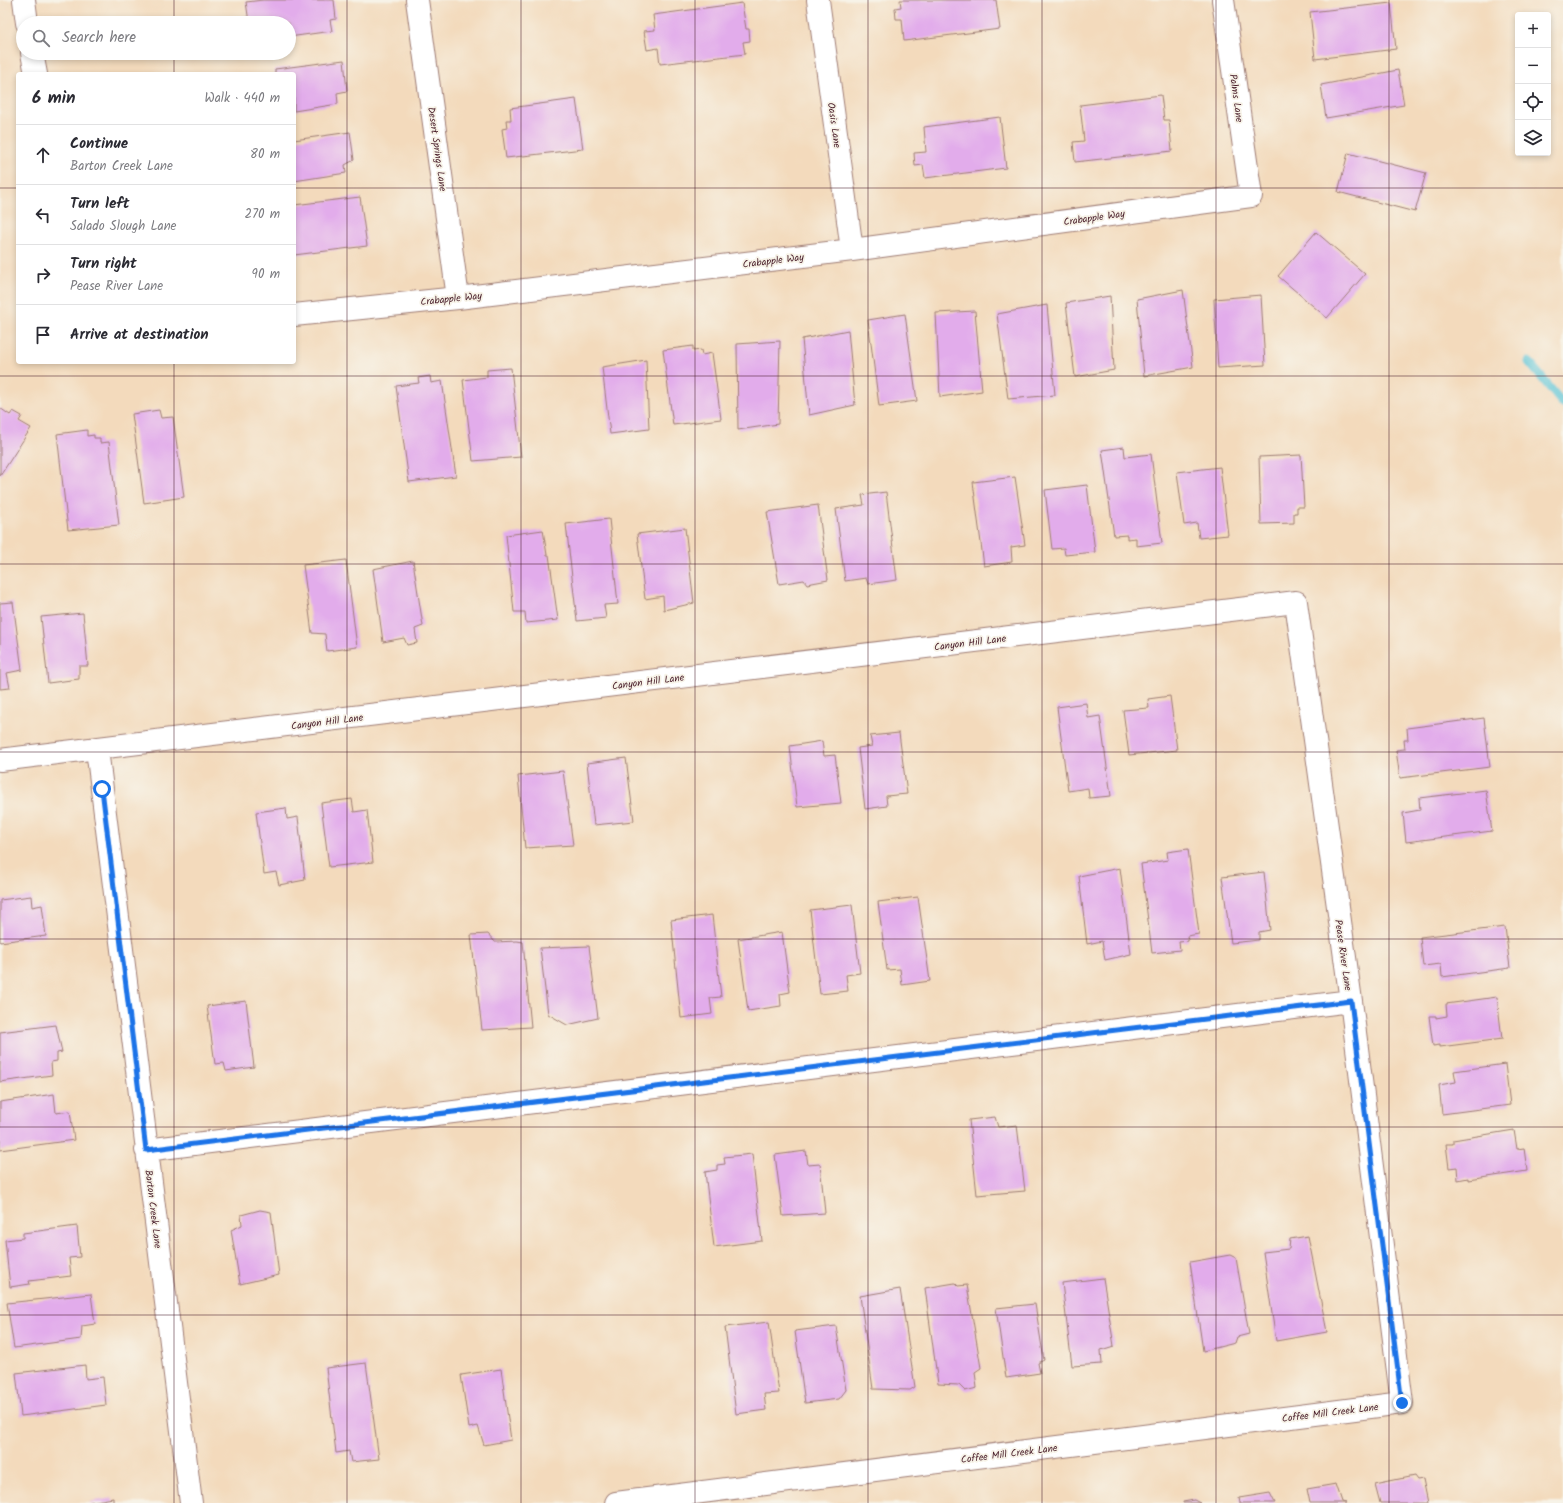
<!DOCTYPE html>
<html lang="en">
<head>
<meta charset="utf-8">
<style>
  :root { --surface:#fff; --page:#f2f2f3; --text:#2b2b33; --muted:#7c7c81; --line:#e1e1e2 }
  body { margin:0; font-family:Kalam,sans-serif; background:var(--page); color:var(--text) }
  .controls { position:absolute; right:12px; top:12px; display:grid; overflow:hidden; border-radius:4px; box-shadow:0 2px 6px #0003 }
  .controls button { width:36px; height:36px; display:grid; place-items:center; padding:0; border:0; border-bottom:1px solid var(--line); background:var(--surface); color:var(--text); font:20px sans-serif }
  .stop { position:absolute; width:12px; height:12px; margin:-9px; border:3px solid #1a73e8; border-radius:50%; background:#fff }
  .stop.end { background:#1a73e8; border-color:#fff; box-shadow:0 1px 4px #0008 }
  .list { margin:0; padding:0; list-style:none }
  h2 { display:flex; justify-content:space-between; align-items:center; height:52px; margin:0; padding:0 16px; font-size:17px }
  h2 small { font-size:13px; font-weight:400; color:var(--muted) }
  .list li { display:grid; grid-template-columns:26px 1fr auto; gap:12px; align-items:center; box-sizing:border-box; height:60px; padding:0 16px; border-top:1px solid var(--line) }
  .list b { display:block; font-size:15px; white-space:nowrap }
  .list p { margin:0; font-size:13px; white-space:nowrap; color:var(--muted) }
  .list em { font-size:13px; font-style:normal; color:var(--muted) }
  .icon { flex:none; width:22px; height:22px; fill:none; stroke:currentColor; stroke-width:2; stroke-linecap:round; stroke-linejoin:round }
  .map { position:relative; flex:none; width:1563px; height:1503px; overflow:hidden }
  .search { position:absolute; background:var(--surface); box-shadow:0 2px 6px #0003; left:16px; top:16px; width:280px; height:44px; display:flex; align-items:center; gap:10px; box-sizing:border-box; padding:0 14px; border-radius:22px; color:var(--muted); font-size:15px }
  .panel { position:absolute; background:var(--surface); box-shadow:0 2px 6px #0003; left:16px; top:72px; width:280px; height:292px; border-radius:4px }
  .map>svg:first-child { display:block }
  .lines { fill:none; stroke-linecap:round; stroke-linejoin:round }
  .stream { stroke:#5cc5d7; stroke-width:9 }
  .building { fill:#e2aceb }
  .street-casing { stroke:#9e7c74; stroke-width:24 }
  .street { stroke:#fff; stroke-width:22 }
  .route { stroke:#1a73e8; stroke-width:5 }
  .grid { fill:none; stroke:#4a1f2b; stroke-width:1; stroke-opacity:0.55 }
  .labels { text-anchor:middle; stroke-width:3.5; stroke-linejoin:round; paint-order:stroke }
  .street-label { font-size:10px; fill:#4a1f2b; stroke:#f7f3e8 }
</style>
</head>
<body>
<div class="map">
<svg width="1563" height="1503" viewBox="0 0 1563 1503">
  <rect width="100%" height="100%" fill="#f7f3e8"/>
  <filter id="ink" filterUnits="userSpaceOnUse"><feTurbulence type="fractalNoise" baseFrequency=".025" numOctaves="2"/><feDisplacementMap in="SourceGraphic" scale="8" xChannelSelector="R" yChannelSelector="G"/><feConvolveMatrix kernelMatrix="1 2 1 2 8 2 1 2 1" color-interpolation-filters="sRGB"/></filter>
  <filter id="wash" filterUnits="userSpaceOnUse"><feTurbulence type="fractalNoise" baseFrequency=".012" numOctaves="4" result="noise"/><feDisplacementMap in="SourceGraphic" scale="16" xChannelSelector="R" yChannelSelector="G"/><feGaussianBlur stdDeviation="0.9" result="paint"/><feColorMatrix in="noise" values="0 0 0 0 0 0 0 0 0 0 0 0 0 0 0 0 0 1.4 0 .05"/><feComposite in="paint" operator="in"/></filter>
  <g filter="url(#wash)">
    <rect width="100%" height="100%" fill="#f3dabc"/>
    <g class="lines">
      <path class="stream" d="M1529,362L1563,404"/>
    </g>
    <g id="blocks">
      <path class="building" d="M263,0H334L336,19L330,20L332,31L289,37V23H246L249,22L246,2Z
        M900,0H996L1000,29L904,41L902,19H896L895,8L901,7Z
        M742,3L746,29H749L750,41L743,42L745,54L660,64L658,48L647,50L644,31L655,30L653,15Z
        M1391,3L1396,49L1315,59L1310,12Z
        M344,60L347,91L337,93L338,104L294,111V74H275V69Z
        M1398,70L1404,105L1326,118L1321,85Z
        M1161,95L1164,120H1169L1172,151L1075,162L1073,142L1084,141L1080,105Z
        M576,99L583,149L506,158L502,129L507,128L506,120H511L510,108Z
        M1000,117L1006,168L925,178L923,165L915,166L914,153L926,152L924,127Z
        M350,132L354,160L345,165L346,173L294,181V140Z
        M1348,153L1426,173L1415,212L1338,192Z
        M360,197L367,246L294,255V205Z
        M1316,232L1365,274L1327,318L1278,276Z
        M1183,290L1193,367L1144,376L1137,299Z
        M1261,295L1265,365L1218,368L1214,299Z
        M1110,296L1114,370L1075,377L1066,303Z
        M1047,305L1055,395L1008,399L997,314Z
        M975,311L982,391L940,397L936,313Z
        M905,314L917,401L879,406L868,320Z
        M848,330L855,405L809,415L802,339Z
        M780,341L778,424L738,430L737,344Z
        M693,346V351L701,350L702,355L712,353L721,419L673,425L663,350Z
        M646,360L649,429L610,434L602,367Z
        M511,368L521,457L473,461L463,380L487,377V370Z
        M430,376L431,383L442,381L456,476L409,482L396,386L419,383L418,378Z
        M0,408L10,415L13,411L22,416L19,421L31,428L0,476Z
        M159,410L161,418L173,417L184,497L144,503L132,414Z
        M87,430V436L94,435V438H100V443L109,442L119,525L68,530L57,434Z
        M1124,447L1125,457L1151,454L1162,543L1136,546V538L1127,539V535L1114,536L1102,450Z
        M1301,455L1304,507H1297V513H1294V523L1261,524L1259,457Z
        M1220,467L1228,535L1199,538L1197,523L1184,525L1177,472Z
        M1015,477L1025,545L1011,547L1012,562L984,566L973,482Z
        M1087,485L1095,552L1065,555L1064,548L1052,549L1045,490Z
        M886,492L897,580L868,584L866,578L845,581L836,509L864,505L862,495Z
        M818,505L828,580L807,584L804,580L779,584L767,512Z
        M609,519L618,604L604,605L606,618L577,621L566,524Z
        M685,528L694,603L664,610L663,596L645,599L637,534Z
        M543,530L547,555H549L558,620L526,623L525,612H514L506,535Z
        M346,560L357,647L327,651L325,634L312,633L303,565Z
        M413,561L423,626L415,629L417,643L407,645L404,638L383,642L373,569Z
        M13,602L22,670L7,673L10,688L0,689V603Z
        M83,613L88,666H79V679L48,683L41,617Z
        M1170,696L1177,750L1129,755L1123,710L1149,708L1148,699Z
        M1086,703L1088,718L1100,716L1111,796L1089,798L1088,788L1068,791L1057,707Z
        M1484,718L1490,767L1400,778L1396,750L1405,749L1404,740H1408L1407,728Z
        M899,733L907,794L886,796L887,806L865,809L858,748L872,746L870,736Z
        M822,741L824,756L835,755L841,803L797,807L790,746Z
        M626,758L634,821L594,825L587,763Z
        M563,771L573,845L525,848L518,776Z
        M1486,790L1492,831L1406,842L1403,813L1420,810L1419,798Z
        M352,799L354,812L367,810L373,862L329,867L321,803Z
        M286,808L287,819L298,817L305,880L279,885L276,872L264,874L256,812Z
        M1188,849L1199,934L1187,936L1188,941L1179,942L1180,950L1152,953L1141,864L1168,860L1167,852Z
        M1120,868L1131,954L1105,960L1102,941L1087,944L1079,876Z
        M1264,872L1270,930L1259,932V940L1231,943L1222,877Z
        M31,896L32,907L42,905L46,936L0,942V900Z
        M918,897L930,981L902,985L900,969L887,970L878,902Z
        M852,905L860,973L846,975L848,991L820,994L810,910Z
        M712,915L721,997L710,998L712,1014L681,1018L671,920Z
        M1505,927L1510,968L1442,977L1441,964L1423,966L1420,937Z
        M782,932L790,992L780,994L781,1006L748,1011L738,939Z
        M488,934L495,942L517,941L523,942L531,1027L482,1030L471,935Z
        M589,946L598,1018L567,1025L548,1014L540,948Z
        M1497,997L1502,1039L1440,1047V1045L1433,1046L1429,1016H1436V1018L1447,1016L1446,1004Z
        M246,1001L254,1067L226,1071L224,1063L215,1064L207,1006Z
        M56,1025L62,1052L57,1053V1061L51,1062L52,1075L0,1082V1032Z
        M1505,1064L1510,1105L1442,1114L1439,1085L1456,1082L1454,1071Z
        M54,1094L56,1113L70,1111L74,1140L0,1150V1102Z
        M995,1117L998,1127L1017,1125L1025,1191L977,1195L969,1120Z
        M1514,1130L1517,1149L1524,1148L1527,1171L1468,1180V1178L1458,1180L1457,1167L1449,1168L1446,1144H1453V1140Z
        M806,1151L808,1165L820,1164L825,1213L783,1216L775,1155Z
        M752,1154L762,1241L714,1247L705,1172L717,1170V1165L725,1164L724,1157Z
        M260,1210L271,1212L279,1275L240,1284L231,1230L242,1225L241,1215Z
        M77,1226L80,1257L69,1258L71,1276L29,1281L30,1284L10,1287L5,1240L23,1238V1233Z
        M1308,1236L1327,1332L1276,1341L1263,1252L1289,1249L1290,1239Z
        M1230,1255L1236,1258L1249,1334L1237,1337L1235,1343L1203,1351L1190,1262Z
        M1103,1278L1114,1346L1101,1350L1102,1364L1072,1366L1062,1283Z
        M955,1283L958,1286L967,1285L981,1368L975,1372L977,1388L965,1391L959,1385L938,1384L925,1288Z
        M900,1289L915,1387L910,1390L873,1389L860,1296Z
        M91,1294L95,1324L82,1326L81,1339L14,1348L7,1303Z
        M1035,1304L1044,1360L1038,1363L1040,1373L1006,1378L996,1308Z
        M769,1322L779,1393L764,1394L766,1410L736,1414L725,1327Z
        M836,1326L846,1390L839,1399L805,1403L795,1331Z
        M366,1363L379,1459L351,1462L349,1451L336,1453L326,1368Z
        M85,1365L86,1379L103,1377L106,1405L21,1416L16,1373Z
        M501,1369L511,1440L484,1445L478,1426L469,1428L461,1375Z
        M1414,1476L1417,1480L1423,1479L1428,1503H1380L1375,1484Z
        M1336,1484L1342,1502L1346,1503H1310L1307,1489Z
        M1270,1493L1275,1503H1240L1239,1498Z
        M113,1498V1503H90V1502Z
        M1194,1500L1200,1503H1183V1502Z"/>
    </g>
  </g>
  <g filter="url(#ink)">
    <use href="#blocks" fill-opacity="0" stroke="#9e7c74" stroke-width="1"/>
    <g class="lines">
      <g class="street-casing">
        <path id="street" d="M24,0L27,23
          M417,0L458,298
          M818,0L852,250
          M32,53L36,74
          M294,315L458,298L852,250L1251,196L1223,0
          M97,749L191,1503
          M0,760L1296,602L1351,1001L1402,1403L616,1503
          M146,1150L1351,1001"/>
      </g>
      <use href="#street" class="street"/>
    </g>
  </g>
  <g class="lines" filter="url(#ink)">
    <path class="route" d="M102,789L146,1150L1351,1001L1402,1403"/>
  </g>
  <path class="grid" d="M174,0V23M347,0V1503M521,0V1503M695,0V1503M868,0V1503M1042,0V1503M1216,0V1503M1389,0V1503M174,53V74M0,188H18M294,188H1563M174,362V1503M0,376H1563M0,564H1563M0,752H1563M0,939H1563M0,1127H1563M0,1315H1563"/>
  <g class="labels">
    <g class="street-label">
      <text transform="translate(1237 98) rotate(82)" y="4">Palms Lane</text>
      <text transform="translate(835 125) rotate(82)" y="4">Oasis Lane</text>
      <text transform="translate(438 149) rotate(82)" y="4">Desert Springs Lane</text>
      <text transform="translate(1094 217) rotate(-8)" y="4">Crabapple Way</text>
      <text transform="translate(773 260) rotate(-7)" y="4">Crabapple Way</text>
      <text transform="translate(451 298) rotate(-6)" y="4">Crabapple Way</text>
      <text transform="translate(970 642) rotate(-7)" y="4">Canyon Hill Lane</text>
      <text transform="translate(648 681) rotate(-7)" y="4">Canyon Hill Lane</text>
      <text transform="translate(327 721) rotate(-7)" y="4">Canyon Hill Lane</text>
      <text transform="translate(1344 955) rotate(82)" y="4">Pease River Lane</text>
      <text transform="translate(154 1209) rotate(83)" y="4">Barton Creek Lane</text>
      <text transform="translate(1330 1412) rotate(-7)" y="4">Coffee Mill Creek Lane</text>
      <text transform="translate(1009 1453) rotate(-7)" y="4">Coffee Mill Creek Lane</text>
    </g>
  </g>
</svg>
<div class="controls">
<button>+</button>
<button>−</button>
<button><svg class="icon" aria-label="locate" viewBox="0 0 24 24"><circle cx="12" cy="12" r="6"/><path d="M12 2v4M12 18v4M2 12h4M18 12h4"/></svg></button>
<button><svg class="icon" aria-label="layers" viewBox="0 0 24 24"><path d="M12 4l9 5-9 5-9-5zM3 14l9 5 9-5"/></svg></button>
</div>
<div class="stop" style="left:102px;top:789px"></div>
<div class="stop end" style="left:1402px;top:1403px"></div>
<div class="search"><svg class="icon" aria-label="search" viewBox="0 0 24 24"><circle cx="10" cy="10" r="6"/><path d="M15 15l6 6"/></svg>Search here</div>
<section class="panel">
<h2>6 min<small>Walk · 440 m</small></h2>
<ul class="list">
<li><svg class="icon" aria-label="ahead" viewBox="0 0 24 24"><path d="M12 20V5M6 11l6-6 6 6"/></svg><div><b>Continue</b><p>Barton Creek Lane</p></div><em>80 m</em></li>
<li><svg class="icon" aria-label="left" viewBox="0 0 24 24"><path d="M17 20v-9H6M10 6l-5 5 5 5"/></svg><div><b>Turn left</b><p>Salado Slough Lane</p></div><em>270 m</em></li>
<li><svg class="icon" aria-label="right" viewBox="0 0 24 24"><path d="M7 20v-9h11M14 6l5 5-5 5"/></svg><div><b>Turn right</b><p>Pease River Lane</p></div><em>90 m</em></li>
<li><svg class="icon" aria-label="arrive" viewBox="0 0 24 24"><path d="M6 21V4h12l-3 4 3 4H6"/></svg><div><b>Arrive at destination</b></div></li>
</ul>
</section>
</div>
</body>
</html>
